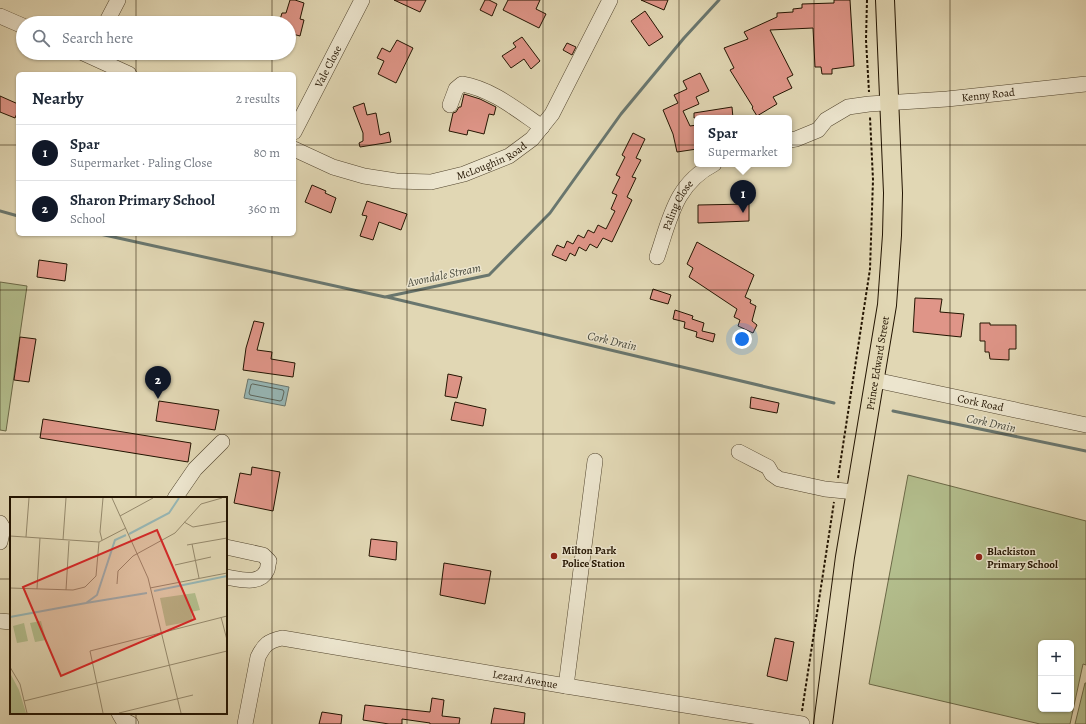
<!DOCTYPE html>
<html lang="en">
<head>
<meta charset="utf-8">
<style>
  :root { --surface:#fff; --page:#f2f2f3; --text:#1f2937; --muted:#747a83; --line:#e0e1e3; --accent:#111827 }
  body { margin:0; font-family:Alegreya,serif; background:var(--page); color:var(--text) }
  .controls { position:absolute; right:12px; bottom:12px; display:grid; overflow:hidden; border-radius:6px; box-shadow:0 1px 3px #0004 }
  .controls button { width:36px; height:36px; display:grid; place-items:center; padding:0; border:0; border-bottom:1px solid var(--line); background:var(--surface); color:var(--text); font:20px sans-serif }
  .you { position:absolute; left:742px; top:339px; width:14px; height:14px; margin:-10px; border:3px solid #fff; border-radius:50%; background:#1a73e8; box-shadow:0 0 0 6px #1a73e833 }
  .badge { display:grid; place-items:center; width:26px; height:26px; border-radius:50%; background:var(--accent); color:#fff; font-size:13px; font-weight:700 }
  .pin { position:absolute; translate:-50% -33px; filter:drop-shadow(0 1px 2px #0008) }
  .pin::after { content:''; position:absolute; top:21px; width:14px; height:12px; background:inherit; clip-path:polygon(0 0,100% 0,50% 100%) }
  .popup { position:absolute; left:694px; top:115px; width:98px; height:52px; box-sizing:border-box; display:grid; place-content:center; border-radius:6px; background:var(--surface); filter:drop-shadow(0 1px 3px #0005); font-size:13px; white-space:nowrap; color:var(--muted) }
  .popup b { font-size:15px; color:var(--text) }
  .popup::after { content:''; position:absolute; left:50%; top:100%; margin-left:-8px; border:8px solid transparent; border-top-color:var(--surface) }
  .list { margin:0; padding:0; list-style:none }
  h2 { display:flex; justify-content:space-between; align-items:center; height:52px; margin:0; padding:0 16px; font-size:17px }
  h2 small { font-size:13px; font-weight:400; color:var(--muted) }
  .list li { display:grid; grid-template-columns:26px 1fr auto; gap:12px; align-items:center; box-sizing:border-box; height:56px; padding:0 16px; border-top:1px solid var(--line) }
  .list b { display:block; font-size:15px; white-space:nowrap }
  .list p { margin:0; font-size:13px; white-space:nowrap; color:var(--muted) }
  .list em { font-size:13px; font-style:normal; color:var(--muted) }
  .icon { flex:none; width:22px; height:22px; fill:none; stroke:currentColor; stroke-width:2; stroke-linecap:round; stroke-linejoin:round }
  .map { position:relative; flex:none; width:1086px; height:724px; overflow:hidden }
  .search { position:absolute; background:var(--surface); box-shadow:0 1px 3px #0004; left:16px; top:16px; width:280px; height:44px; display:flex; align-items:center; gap:10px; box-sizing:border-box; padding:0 14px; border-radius:22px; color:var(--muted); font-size:15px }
  .panel { position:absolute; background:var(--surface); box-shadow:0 1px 3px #0004; left:16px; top:72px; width:280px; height:164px; border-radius:6px }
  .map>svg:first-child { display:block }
  .green { fill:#b3be8d; stroke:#6b6947; fill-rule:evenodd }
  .water { fill:#97b7b6; stroke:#69766e }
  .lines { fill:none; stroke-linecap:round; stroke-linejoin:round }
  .shore { stroke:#5d665c; stroke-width:1 }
  .stream { stroke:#69766e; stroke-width:3 }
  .building { fill:#df9588; stroke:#231401 }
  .minor-casing { stroke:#52452e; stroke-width:16 }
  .major-casing { stroke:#231401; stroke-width:20 }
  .path { stroke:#231401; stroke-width:2; stroke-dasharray:3 2; stroke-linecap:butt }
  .minor { stroke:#ece5ce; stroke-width:15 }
  .major { stroke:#e1d7b4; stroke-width:18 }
  .grid { fill:none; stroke:#231401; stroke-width:1; stroke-opacity:0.55 }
  .poi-dot { fill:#8f2418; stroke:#ece5ce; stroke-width:1.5 }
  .labels { text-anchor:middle; stroke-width:3; stroke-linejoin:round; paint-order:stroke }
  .street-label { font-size:11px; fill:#231401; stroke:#ece5ce }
  .poi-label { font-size:11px; font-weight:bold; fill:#231401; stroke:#ece5ce; text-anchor:start }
  .water-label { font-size:12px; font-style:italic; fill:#4c4d40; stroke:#ece5ce }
  .inset-river { fill:none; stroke:#97b7b6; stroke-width:2 }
  .inset-road { fill:none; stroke:#95896c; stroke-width:1 }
  .view { fill:#d62828; fill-opacity:0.15; stroke:#d62828; stroke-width:2 }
  .inset-edge { fill:none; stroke:#231401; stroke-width:2 }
</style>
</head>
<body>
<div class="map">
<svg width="1086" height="724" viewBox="0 0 1086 724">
  <rect width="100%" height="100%" fill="#e1d7b4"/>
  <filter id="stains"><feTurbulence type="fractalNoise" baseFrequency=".005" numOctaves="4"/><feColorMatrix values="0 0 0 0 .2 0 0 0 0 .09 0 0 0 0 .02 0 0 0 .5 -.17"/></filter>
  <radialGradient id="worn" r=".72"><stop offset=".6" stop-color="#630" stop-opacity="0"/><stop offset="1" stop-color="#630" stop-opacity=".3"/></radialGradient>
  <path class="green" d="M0,282L27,286L6,431L0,430Z
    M908,475L1086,521V665L1083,664L1070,724H1040L869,684ZM1041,643H1071V709H1041Z
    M1085,683H1086V724H1075Z"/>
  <path class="water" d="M248,379L289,387L285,406L244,398Z"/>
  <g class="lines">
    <path class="shore" d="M253,384L283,390L284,392L282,400L280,401L250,395L249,393L251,385Z"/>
    <path class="stream" d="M0,211L18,216
      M100,234L385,297L489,275L550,213L621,114L684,38L719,0
      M387,297L834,403
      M893,411L1086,451"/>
  </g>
  <path class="building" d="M290,0H295L304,3L300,19L304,20L300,36L289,33V23H279L282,13H286Z
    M394,0H426L420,12Z
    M485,0H489L497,4L492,16L480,10Z
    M508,0H540L536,9L546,14L539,28L503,10Z
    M641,0H668L664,10Z
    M834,0H850L854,66L832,69V74H822L821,67H815L813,28L770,30L793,75L787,78L792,88L773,97L777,104L757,116L752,108L753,107L730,70L734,68L724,48L748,39L744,32L777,17V13L793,12V9L802,8V4L834,3Z
    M645,11L663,37L649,46L631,21Z
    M522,37L540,61L531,69L524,59L511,68L502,56L516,47L513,43Z
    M397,40L413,48L396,83L378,74L384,61L377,58L382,48L390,52Z
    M567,43L576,47L572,55L563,50Z
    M700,73L709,91L696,97L699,104L683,111L690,126L697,125V149L677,152L673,134L663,110L678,103L674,95L687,89L683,81Z
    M464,94L480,99L496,107L494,115L489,114L484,134L468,130L467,135L449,131L453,113L456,112L459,107H461Z
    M0,96L18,104V111L15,118L0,112Z
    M364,103L367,115L376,113L380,135L389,132L391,142L360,147L359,143L363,141V133L353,107Z
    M732,107L733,118H694V113Z
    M633,133L645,139L636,158L641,160L632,177L636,178L627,197L632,200L612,242L603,238L597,248L590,244L586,251L579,247L575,256L570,253L566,261L552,255L557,245L564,248L567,241L573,244L578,235L584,238L588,230L594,233L598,225L606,229L615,211L611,209L617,195L612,193L620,177L616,175L625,157L622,155Z
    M312,185L326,191L325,193L336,198L331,213L305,202Z
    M367,201L407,214L401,230L379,222L373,240L360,236L367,216L362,215Z
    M749,204V221L698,223V205Z
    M697,242L754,275L745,297L751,300L750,303L756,306L752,321L757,325L753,333L738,326L740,320L734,317L737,309L689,277L693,268L687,264Z
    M39,260L67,264L65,281L37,277Z
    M653,289L671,295L668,304L650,299Z
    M915,298L942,299L940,312L964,314L961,337L913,332Z
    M675,310L693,316L692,319L704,323L702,331L715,334L713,342L696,337L697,332L684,328L685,322L673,319Z
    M254,321L264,323L257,350L272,352L271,359L295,363L293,377L243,370L246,348Z
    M980,323H990V325H1016V349H1009V360L990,359L989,352H985V341H980Z
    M20,337L36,339L29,382L14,380Z
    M448,374L462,377L457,398L445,396Z
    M751,397L779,403L777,413L750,408Z
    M159,401L219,410L215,430L156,421Z
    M455,402L486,409L483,426L451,420Z
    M43,419L191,443L188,462L40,438Z
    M252,467L280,472L273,511L234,503L240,473L251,475Z
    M371,539L397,542L396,560L369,556Z
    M444,563L491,571L485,604L440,595Z
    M775,638L794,642L787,681L767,676Z
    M432,698L444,700L442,716L460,718L459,724H430V723L402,719V724H389L363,720L365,705L430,712Z
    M494,708L525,713L524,724H491Z
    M322,712L342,715L341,724H319Z"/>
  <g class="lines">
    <g class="minor-casing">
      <g id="minor">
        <path d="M0,16L23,26"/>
        <path d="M106,23L118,0"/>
        <path d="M83,53L129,74"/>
        <path d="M450,105L456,89L462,84C492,89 517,110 542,127"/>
        <path id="s1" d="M294,132L362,0"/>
        <path id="s2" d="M789,140L796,139L818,130L826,120L848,107L869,104L947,99L1086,84"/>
        <path id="s3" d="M294,149L333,167L364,176L396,181L431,182L464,174L509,156L532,139L552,114L610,0"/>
        <path id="s4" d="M657,257C670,219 675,184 714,164"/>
        <path id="s5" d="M875,380L1086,425"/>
        <path d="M739,452L768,467L772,474L779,479L825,489L855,492"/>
        <path d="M175,498L195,469L222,442"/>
        <path d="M0,523L3,528L0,542"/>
        <path d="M226,547L263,555L269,561C268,563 268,568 267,570C260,586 239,579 226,577"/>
        <path d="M0,621L11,622"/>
        <path d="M566,686L595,461"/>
        <path d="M119,713L123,720L131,724"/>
        <path id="s6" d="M245,724L258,657C264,645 268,641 282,638L566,686L802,724"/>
      </g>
    </g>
    <g class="major-casing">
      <g id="major">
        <path id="s7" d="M823,724L845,557L887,305L892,235L893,193L885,0"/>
      </g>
    </g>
    <path class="path" d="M867,0L866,40L869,92
      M838,478L870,269L873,180L870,117
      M802,711L834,502"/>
    <use href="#minor" class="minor"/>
    <use href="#major" class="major"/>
  </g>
  <path class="grid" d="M136,0V23M272,0V23M407,0V724M543,0V724M679,0V724M814,0V724M950,0V724M136,53V74M272,53V74M0,145H18M294,145H1086M136,234V498M272,234V724M0,290H1086M0,434H1086M0,579H11M226,579H1086M136,713V724"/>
  <g class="poi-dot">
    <circle cx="554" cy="556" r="4"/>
    <circle cx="979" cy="557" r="4"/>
  </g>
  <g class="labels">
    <g class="street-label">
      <text dy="4" stroke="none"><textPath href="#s1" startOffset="74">Vale Close</textPath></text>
      <text dy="4" stroke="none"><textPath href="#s2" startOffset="210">Kenny Road</textPath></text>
      <text dy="4" stroke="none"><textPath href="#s3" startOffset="207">McLoughin Road</textPath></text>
      <text dy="4" stroke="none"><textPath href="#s4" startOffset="56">Paling Close</textPath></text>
      <text dy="4" stroke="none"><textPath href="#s7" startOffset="365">Prince Edward Street</textPath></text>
      <text dy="4" stroke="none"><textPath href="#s5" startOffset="108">Cork Road</textPath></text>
      <text dy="4" stroke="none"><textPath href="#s6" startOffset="347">Lezard Avenue</textPath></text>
    </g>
    <g class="poi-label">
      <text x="562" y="554">Milton Park<tspan x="562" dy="13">Police Station</tspan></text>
      <text x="987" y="555">Blackiston<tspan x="987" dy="13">Primary School</tspan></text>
    </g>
    <g class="water-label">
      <text transform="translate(444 275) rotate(-12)" y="4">Avondale Stream</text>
      <text transform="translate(612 341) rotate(13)" y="4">Cork Drain</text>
      <text transform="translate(991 423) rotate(12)" y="4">Cork Drain</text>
    </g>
  </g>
  <g transform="translate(10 497)">
    <rect width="217" height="217" fill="#e1d7b4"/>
    <path d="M185,96L190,113L181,115L183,124L156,129L150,101ZM31,124L36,143L25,145L20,126ZM14,126L18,144L7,146L3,129ZM0,176L9,193L16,216H0Z" fill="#b3be8d"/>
    <path class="inset-river" d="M119,37L159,16L169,1M144,94L217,79M76,106L137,96M0,120L76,106L87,98L105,43L116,38"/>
    <path class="inset-road" d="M102,1L138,81L171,216M110,19L143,1M174,25L183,30L217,24M0,39L89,45M16,40L19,1M53,43L56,1M92,43L90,35L93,1M89,45L116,31M182,47L189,81M177,48L217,41M165,68L201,60M107,87L108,74L123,59L165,36L191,7L212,1M0,91L63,93L75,90L86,79L89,45M140,91L217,76M27,92L30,41M56,93L59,44M211,120L217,143M0,170L10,187L17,216M14,204L217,154M93,216L80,154L217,119M109,216L183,198"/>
    <path class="view" d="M147,33L185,122L51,179L13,90Z"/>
    <rect width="217" height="217" class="inset-edge"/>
  </g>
  <rect width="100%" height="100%" filter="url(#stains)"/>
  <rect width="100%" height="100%" fill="url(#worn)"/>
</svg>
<div class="controls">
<button>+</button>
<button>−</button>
</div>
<div class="you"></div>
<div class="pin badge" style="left:743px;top:213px">1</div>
<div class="popup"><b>Spar</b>Supermarket</div>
<div class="pin badge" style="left:158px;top:399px">2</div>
<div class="search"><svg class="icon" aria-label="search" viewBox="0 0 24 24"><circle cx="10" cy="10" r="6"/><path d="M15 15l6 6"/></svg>Search here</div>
<section class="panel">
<h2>Nearby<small>2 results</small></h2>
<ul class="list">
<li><span class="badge">1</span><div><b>Spar</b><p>Supermarket · Paling Close</p></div><em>80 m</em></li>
<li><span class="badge">2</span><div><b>Sharon Primary School</b><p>School</p></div><em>360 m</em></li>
</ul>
</section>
</div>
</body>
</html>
